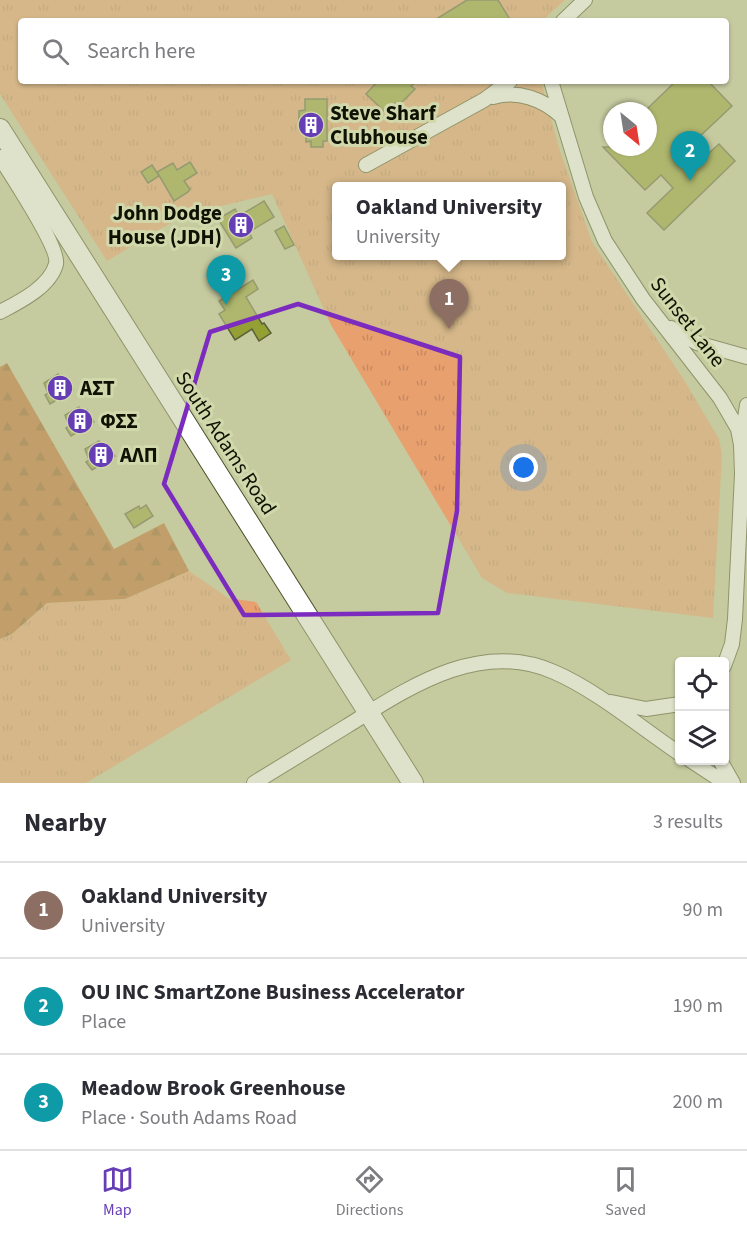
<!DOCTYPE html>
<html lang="en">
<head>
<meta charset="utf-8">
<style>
  :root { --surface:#fff; --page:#f2f2f3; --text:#2b2b33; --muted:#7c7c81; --line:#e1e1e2; --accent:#673db5 }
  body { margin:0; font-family:"Source Sans 3",sans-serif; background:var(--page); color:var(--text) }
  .controls { position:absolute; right:18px; bottom:18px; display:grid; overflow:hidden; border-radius:6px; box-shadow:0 2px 4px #0004 }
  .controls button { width:54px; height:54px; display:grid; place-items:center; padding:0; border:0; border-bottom:2px solid var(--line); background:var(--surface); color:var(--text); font:30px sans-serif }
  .compass { position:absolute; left:603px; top:102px; width:54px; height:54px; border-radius:50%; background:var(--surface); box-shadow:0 2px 4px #0004; rotate:150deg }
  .you { position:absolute; left:524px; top:468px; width:21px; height:21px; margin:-15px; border:4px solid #fff; border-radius:50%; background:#1a73e8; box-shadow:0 0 0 9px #1a73e833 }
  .badge { display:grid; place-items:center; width:39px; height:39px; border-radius:50%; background:var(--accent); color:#fff; font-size:20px; font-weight:700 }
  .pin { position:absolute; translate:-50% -50px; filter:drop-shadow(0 2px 3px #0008) }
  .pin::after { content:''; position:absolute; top:32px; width:21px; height:18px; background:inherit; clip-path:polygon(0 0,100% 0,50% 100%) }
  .popup { position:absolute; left:332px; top:182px; width:234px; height:78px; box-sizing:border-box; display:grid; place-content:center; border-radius:6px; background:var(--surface); filter:drop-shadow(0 2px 4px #0005); font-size:20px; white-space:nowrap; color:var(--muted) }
  .popup b { font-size:22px; color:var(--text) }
  .popup::after { content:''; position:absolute; left:50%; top:100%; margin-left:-12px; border:12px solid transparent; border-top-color:var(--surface) }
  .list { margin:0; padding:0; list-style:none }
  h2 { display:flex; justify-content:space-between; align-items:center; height:78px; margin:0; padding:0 24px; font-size:26px }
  h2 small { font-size:20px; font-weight:400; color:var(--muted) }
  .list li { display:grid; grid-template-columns:39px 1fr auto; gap:18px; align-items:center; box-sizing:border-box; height:96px; padding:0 24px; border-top:2px solid var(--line) }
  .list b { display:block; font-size:22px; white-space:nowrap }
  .list p { margin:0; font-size:20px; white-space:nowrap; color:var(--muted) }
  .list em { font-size:20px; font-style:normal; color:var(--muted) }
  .icon { flex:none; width:33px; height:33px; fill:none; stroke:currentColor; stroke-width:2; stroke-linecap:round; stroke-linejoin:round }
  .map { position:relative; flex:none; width:747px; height:783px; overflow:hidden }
  .search { position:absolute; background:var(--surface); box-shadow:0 2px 4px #0004; left:18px; right:18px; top:18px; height:66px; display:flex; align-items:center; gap:15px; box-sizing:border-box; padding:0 21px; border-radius:6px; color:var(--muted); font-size:22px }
  .sheet { height:366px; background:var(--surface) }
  nav { display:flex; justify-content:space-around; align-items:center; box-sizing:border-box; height:84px; border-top:2px solid var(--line); background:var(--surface); font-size:16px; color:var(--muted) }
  nav a { display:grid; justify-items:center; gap:3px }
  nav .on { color:var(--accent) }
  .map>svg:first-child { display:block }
  .grass { fill:url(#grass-tufts); fill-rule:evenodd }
  .forest { fill:url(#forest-firs) }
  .building { fill:#95a034; stroke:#5b6038; stroke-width:1.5 }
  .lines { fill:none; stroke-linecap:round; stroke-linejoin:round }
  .minor-casing { stroke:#4e532b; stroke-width:16 }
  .secondary-casing { stroke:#4e532b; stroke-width:22 }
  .minor { stroke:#fff; stroke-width:14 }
  .secondary { stroke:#fff; stroke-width:20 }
  .marked { fill:none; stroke:#7b2cbf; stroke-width:4.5; stroke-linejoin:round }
  .labels { text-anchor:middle; stroke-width:6; stroke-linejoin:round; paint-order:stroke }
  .poi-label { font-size:21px; font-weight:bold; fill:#0f1103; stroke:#d1d8ab; text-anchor:start }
  .street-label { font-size:21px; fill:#0f1103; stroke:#d1d8ab }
</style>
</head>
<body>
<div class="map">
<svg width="747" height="783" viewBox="0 0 747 783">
  <defs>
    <pattern id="grass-tufts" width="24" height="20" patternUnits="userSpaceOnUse" patternTransform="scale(1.5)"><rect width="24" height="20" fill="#e9a06f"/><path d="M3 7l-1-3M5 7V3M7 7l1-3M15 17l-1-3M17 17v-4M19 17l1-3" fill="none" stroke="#c7895e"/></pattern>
    <pattern id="forest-firs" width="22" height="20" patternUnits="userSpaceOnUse" patternTransform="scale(1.5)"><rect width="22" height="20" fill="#be6c2b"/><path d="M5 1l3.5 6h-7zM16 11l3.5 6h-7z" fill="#995723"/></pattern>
  </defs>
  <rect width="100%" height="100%" fill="#c5cb9f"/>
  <path class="grass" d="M0,0H565L542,21H21V81H541L559,148L592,242L684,380L719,439L722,455L713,618L507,593L482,578L331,325L272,194L221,206C200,200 129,249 107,261L0,94ZM336,186H562V256H336Z
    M189,571L228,598L256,602L291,660L86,783H0V639L12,634L47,603L125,599Z"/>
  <path class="forest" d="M7,363L114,549L164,523L189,571L125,599L47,603L12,634L0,639V367Z"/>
  <path class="building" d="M467,0H498L511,21H433Z
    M378,81H417L411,86L415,89L398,106L395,103L386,113L366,94Z
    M676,81H708L732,106L696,140L709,153L719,144L735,161L664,230L647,213L673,188L661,175L645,190L603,147H648V108Z
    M305,99H327V141H323V147H311V141L306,142V129H299V111L305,110Z
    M190,162L197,173L184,181L190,189L188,192L174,201L157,172L173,163L177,170Z
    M152,165L159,176L148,183L141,172Z
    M264,201L274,217L249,232L252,238L236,248L218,219L235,209L239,216Z
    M284,226L294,245L285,249L275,231Z
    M253,280L258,289L246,297L262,324L264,323L271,333L259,341L252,329L235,340L219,314L225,310L219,301Z
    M58,374L62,380L66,377L73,390L50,404L45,395L48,393L44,383Z
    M79,407L83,413L87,410L94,422L71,436L66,428L69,426L65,415Z
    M99,441L103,446L107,444L115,456L92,470L86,462L89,460L85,449Z
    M146,505L153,516L134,528L125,514L139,506L140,509Z"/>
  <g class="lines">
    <g class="minor-casing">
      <path id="minor" d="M563,21L585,0
        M551,81L586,197L605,241L643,299L720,398L738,429L741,445L742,474L735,619L732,644L724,666
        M493,97C518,90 543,99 561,116
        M0,157C11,175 60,248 56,264C50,287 19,302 0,312
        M366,165L484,100L510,81
        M671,328L697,343L747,357
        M742,437L747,405
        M611,702L646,709L680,704
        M690,760L725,783
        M720,760L733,783
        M254,783C285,764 316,745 347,726C408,688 479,639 554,672C596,690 640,727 680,754"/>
    </g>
    <g class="secondary-casing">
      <path id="secondary" d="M0,129L413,783"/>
    </g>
    <use href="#minor" class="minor"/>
    <use href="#secondary" class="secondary"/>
  </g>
  <path d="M0 0H747V783H0ZM298,304L460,357L457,511L438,613L244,615L164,484L210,332Z" fill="#c5cb9f" fill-opacity=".55" fill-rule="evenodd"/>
  <path class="marked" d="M298,304L460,357L457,511L438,613L244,615L164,484L210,332Z"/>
  <defs>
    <g id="building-disc" transform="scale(1.35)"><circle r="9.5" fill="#673db5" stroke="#d1d8ab"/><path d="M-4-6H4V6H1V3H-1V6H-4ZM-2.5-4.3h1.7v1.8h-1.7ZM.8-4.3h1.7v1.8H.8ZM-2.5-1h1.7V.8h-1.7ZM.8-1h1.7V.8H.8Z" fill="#fff"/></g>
  </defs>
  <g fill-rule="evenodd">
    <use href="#building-disc" x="311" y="125"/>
    <use href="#building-disc" x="241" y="225"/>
    <use href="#building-disc" x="60" y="388"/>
    <use href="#building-disc" x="80" y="421"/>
    <use href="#building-disc" x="101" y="455"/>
  </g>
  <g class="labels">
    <g class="poi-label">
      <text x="330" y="120">Steve Sharf<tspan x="330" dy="24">Clubhouse</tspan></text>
      <text x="222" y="220" text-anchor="end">John Dodge<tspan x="222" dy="24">House (JDH)</tspan></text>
      <text x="80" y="395">AΣΤ</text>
      <text x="100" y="428">ΦΣΣ</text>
      <text x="120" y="462">AΛΠ</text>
    </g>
    <g class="street-label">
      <text transform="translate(688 322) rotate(52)" y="7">Sunset Lane</text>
      <text transform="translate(226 443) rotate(57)" y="7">South Adams Road</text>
    </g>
  </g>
</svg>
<div class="controls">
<button><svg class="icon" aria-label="locate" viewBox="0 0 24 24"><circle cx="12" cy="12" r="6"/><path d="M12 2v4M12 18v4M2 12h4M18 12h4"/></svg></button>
<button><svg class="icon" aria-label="layers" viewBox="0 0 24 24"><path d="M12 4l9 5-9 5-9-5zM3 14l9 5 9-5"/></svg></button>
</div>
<svg class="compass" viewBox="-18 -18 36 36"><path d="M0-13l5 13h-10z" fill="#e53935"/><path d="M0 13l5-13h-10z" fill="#7c7c81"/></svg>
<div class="you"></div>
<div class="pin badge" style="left:449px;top:329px;background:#8d6e63">1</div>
<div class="popup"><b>Oakland University</b>University</div>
<div class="pin badge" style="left:690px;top:181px;background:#0f9aa8">2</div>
<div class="pin badge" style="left:226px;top:305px;background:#0f9aa8">3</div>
<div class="search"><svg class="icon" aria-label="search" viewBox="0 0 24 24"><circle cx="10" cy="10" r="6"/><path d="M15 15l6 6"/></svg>Search here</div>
</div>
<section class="sheet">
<h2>Nearby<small>3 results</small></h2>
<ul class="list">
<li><span class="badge" style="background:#8d6e63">1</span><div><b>Oakland University</b><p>University</p></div><em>90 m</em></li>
<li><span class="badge" style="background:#0f9aa8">2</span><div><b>OU INC SmartZone Business Accelerator</b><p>Place</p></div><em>190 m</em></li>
<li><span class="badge" style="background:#0f9aa8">3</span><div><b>Meadow Brook Greenhouse</b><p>Place · South Adams Road</p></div><em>200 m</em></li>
</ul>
</section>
<nav>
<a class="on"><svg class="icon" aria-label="map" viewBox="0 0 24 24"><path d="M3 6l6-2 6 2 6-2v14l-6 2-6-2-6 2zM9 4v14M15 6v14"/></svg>Map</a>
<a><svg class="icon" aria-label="directions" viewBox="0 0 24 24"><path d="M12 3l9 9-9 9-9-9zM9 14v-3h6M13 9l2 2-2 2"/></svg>Directions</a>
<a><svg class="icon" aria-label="saved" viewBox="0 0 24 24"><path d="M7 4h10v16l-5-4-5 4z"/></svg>Saved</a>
</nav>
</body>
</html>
